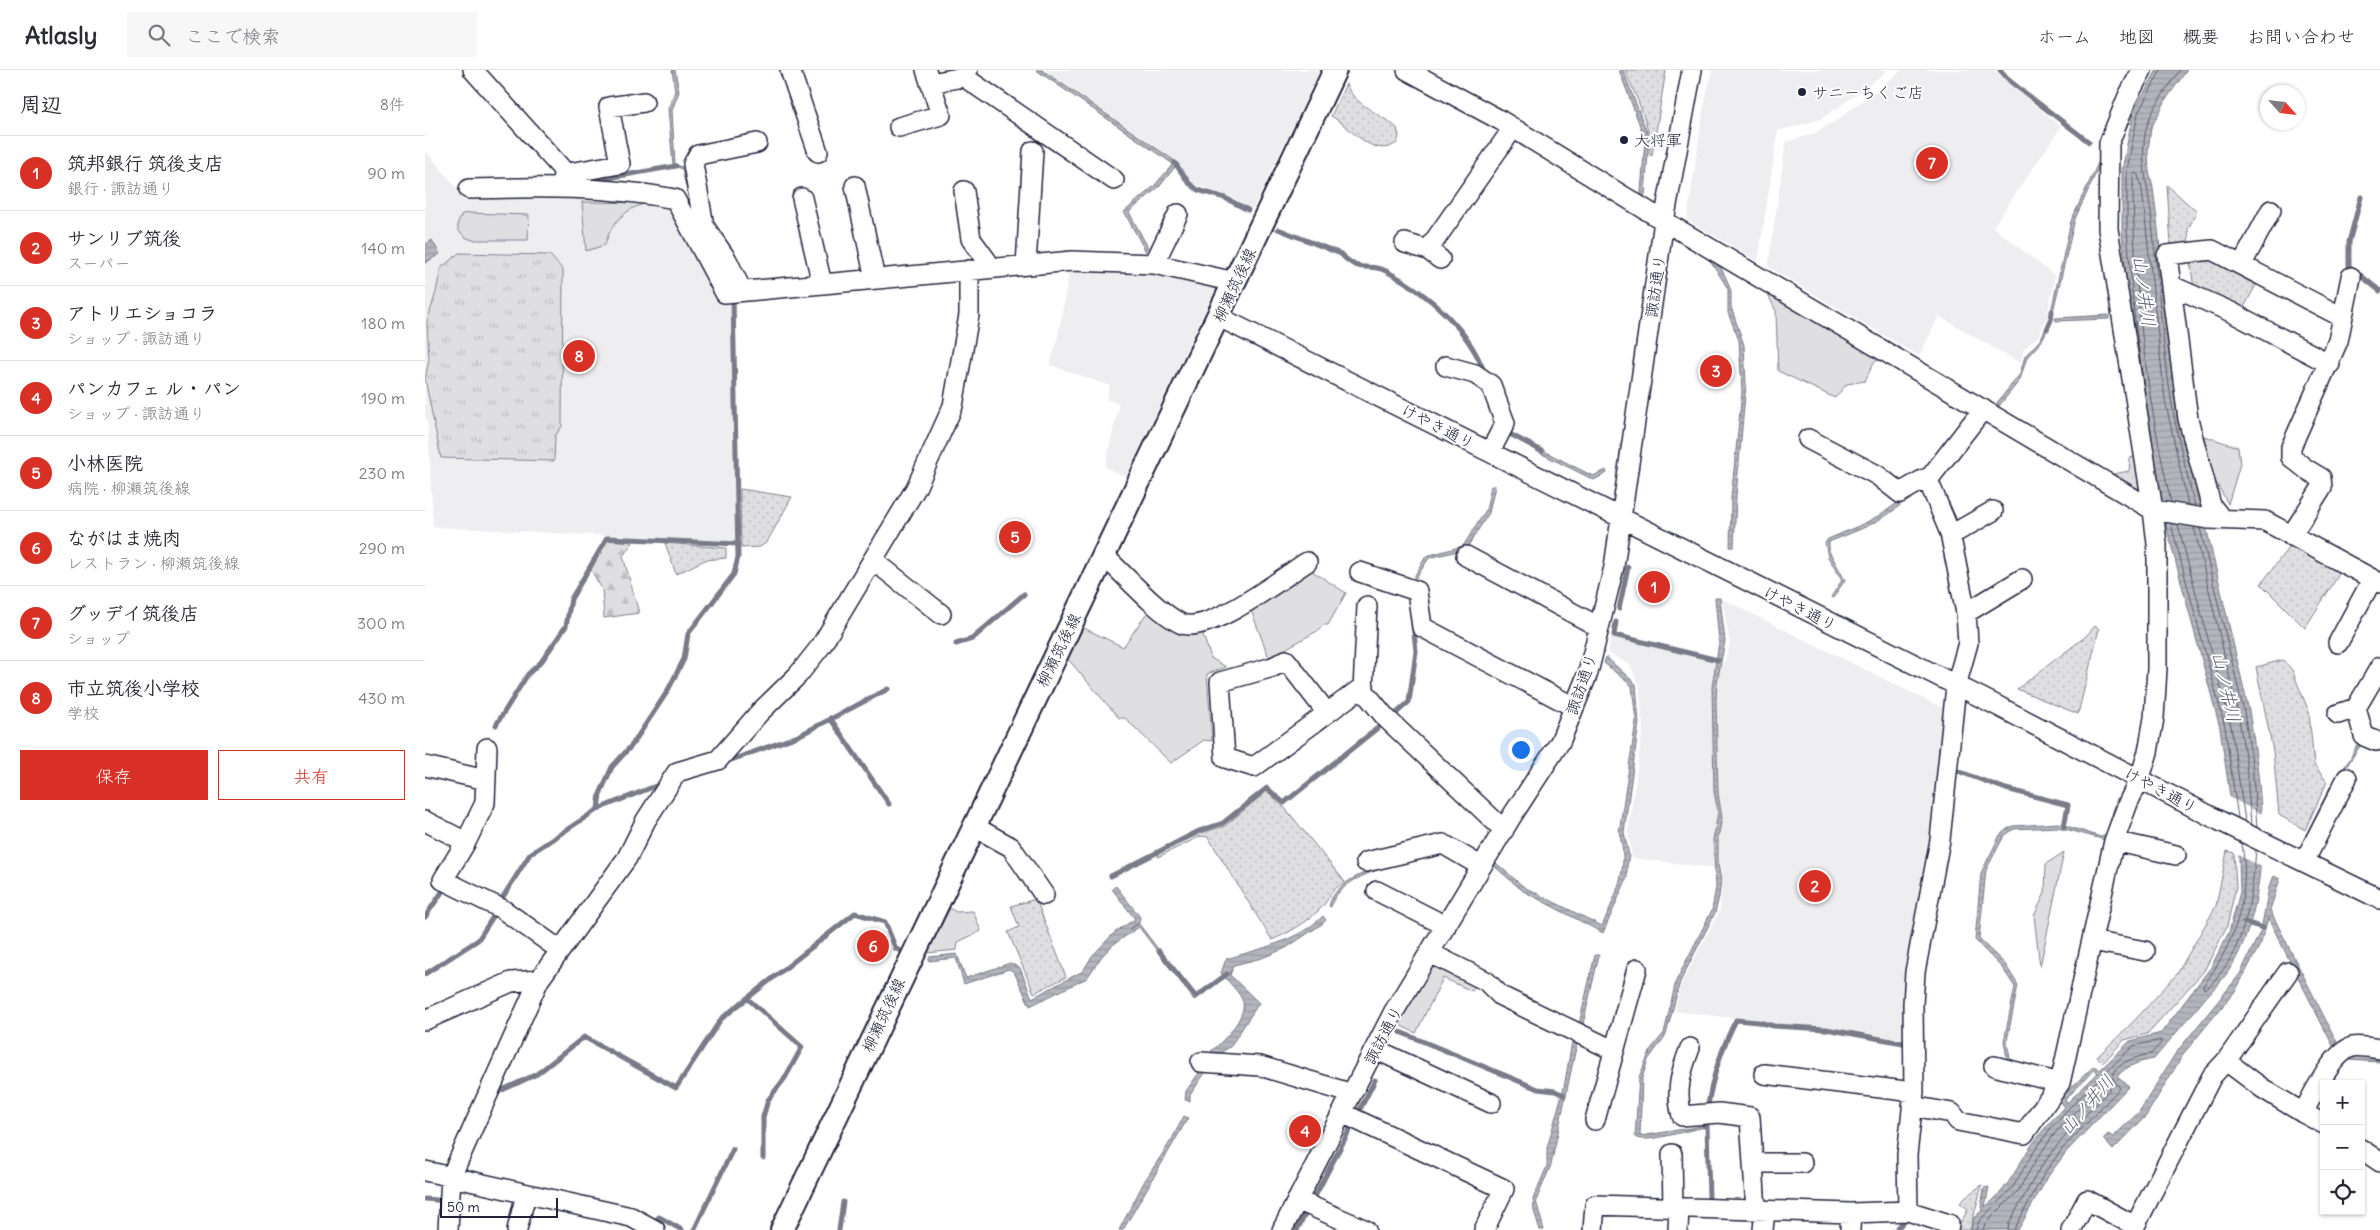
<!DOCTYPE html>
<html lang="ja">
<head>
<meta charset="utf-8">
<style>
  :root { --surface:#fff; --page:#f7f7f7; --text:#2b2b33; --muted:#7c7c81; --line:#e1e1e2; --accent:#d93025 }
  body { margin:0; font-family:Delius,"Klee One",sans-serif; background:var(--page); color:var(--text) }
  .controls { position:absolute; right:15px; bottom:15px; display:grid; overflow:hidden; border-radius:0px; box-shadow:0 1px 4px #0004 }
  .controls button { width:45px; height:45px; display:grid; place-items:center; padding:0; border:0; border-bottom:1px solid var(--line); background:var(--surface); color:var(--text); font:25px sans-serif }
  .compass { position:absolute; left:1835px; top:15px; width:45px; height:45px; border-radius:50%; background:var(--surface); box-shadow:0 1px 4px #0004; rotate:117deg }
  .scale { position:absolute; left:15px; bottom:12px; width:118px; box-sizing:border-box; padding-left:5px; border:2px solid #22223b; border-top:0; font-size:14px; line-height:18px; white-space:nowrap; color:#22223b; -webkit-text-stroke:4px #fff; paint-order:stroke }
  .you { position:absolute; left:1095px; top:679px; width:18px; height:18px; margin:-12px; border:4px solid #fff; border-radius:50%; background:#1a73e8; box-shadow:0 0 0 8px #1a73e833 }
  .badge { display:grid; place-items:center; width:32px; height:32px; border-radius:50%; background:var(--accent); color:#fff; font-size:16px; font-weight:700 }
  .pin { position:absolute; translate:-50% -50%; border:2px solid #fff; box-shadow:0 1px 5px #0006 }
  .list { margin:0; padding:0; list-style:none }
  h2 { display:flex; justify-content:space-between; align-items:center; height:65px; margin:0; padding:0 20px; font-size:21px }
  h2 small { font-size:16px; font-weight:400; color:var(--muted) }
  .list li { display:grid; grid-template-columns:32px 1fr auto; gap:15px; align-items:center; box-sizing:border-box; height:75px; padding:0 20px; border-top:1px solid var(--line) }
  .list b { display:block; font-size:19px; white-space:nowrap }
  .list p { margin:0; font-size:16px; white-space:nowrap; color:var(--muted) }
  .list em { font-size:16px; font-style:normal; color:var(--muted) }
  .actions { display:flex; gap:10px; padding:15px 20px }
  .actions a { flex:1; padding:11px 0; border:1px solid var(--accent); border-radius:0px; text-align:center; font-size:18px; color:var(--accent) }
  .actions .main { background:var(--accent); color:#fff }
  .icon { flex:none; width:28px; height:28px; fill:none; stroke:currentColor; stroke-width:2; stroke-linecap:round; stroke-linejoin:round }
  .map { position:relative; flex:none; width:1955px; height:1160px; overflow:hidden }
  header { display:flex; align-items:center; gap:30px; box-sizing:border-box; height:70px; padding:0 25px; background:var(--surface); border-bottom:1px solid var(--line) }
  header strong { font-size:24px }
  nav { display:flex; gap:28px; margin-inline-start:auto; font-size:18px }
  .search { width:350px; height:45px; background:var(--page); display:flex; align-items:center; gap:12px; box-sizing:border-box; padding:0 18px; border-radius:0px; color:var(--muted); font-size:19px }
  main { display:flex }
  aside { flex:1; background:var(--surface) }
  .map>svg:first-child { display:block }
  .built { fill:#eeeef1 }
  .grass { fill:url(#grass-dots); stroke:#80808e }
  .forest { fill:url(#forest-firs); stroke:#80808e }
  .park { fill:url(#park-tufts); stroke:#80808e }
  .garden { fill:#dfdfe2; stroke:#80808e }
  .water { fill:url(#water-rules); stroke:#7a7a88; fill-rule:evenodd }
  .pier { fill:#fff }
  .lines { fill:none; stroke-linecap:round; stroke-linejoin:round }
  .shore { stroke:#5c5c6f; stroke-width:1 }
  .stream { stroke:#7a7a88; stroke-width:5 }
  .minor-casing { stroke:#22223b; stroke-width:22 }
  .major-casing { stroke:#22223b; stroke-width:26 }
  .minor { stroke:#fff; stroke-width:19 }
  .major { stroke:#fff; stroke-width:22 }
  .poi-dot { fill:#22223b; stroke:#fff; stroke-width:2 }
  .labels { text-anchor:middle; stroke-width:4; stroke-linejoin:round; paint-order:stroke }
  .poi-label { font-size:16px; fill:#22223b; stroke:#fff; text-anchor:start }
  .street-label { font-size:16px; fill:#22223b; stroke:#fff }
  .water-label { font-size:18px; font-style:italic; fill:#5c5c6f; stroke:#fff }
</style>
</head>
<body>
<header>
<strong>Atlasly</strong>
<div class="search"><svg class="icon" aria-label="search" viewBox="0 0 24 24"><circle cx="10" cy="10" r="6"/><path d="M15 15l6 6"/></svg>ここで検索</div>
<nav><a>ホーム</a><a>地図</a><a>概要</a><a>お問い合わせ</a></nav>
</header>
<main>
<aside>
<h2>周辺<small>8件</small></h2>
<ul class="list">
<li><span class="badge">1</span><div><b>筑邦銀行 筑後支店</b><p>銀行 · 諏訪通り</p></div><em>90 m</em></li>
<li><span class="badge">2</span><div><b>サンリブ筑後</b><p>スーパー</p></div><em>140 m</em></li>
<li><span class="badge">3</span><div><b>アトリエショコラ</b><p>ショップ · 諏訪通り</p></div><em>180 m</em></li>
<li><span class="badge">4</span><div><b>パンカフェ ル・パン</b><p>ショップ · 諏訪通り</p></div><em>190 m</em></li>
<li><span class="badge">5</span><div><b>小林医院</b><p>病院 · 柳瀬筑後線</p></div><em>230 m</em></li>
<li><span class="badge">6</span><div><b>ながはま焼肉</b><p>レストラン · 柳瀬筑後線</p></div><em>290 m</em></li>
<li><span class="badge">7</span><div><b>グッデイ筑後店</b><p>ショップ</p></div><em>300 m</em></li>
<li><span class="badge">8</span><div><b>市立筑後小学校</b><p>学校</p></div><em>430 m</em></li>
</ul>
<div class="actions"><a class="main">保存</a><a>共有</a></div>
</aside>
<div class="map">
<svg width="1955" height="1160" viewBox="0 0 1955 1160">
  <defs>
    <pattern id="grass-dots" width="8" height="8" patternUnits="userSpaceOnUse" patternTransform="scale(1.25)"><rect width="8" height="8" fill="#dfdfe2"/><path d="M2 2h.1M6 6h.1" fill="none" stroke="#bfbfc3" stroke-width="1.8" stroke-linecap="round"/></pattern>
    <pattern id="forest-firs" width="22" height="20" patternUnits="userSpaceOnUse" patternTransform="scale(1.25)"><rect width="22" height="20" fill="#dfdfe2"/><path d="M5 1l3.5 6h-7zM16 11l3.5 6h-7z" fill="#bfbfc3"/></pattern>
    <pattern id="park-tufts" width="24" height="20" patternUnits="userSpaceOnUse" patternTransform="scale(1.25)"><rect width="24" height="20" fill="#dfdfe2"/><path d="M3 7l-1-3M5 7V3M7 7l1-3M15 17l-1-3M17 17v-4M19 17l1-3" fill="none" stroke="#bfbfc3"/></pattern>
    <pattern id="water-rules" width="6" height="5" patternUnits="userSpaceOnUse" patternTransform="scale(1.25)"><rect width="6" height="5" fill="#b4b4bc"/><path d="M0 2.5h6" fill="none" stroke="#9a9aa2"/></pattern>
  </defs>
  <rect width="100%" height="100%" fill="#fff"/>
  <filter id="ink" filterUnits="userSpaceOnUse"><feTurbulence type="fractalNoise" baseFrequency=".02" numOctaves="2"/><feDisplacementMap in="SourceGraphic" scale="10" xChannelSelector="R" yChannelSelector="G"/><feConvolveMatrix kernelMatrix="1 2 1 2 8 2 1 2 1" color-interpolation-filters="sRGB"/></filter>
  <g filter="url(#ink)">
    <path class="built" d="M619,0H895L828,139L805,127L772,115L764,109L752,91Z
      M1287,0H1463L1439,19L1396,49L1353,61L1333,191L1262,150L1278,40Z
      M1477,0H1569L1636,57L1568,157L1630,206L1622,247L1614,265L1599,279L1595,293L1514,246L1494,286L1343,197L1361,72L1388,64L1415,48Z
      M0,80L38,125L132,123L247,132L307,231L312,472L8,457L3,358L0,342Z
      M701,199L793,214L701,407L680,397L694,334L681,329L685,316L625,295L633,267L644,202Z
      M1297,529L1522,640L1512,690L1519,694L1480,969L1250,941L1256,914L1295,840L1298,799L1207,788L1203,762L1218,659L1215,617L1205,595L1183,583L1186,567L1299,593L1305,574Z"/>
    <path class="grass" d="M1200,0H1241L1227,86L1225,85C1226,55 1211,27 1200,0Z
      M921,14C930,36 955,43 972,58L974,66L972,73C947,90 927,57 906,46Z
      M1742,115L1772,142L1763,159L1764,175H1746Z
      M1782,189L1831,215L1818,239L1769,219L1765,191Z
      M1712,386L1719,416L1714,419L1688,404L1704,401L1705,388Z
      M315,419L367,427L342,472L335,477L316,478Z
      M240,473L301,478V488L280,490L251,504Z
      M1866,474L1916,501L1880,558L1836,514Z
      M1670,556L1674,559L1653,644L1592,619L1660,567Z
      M1858,590L1867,600L1884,642L1889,695L1902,712L1880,760L1854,745L1848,681L1831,597Z
      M842,721L861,739L920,812C904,821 907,826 896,838C882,853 865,862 847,870L783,767L776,766L733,787L734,783L776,763L800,756Z
      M1802,781L1809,783L1811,817L1802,856L1779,901L1722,964L1699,970L1678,993L1672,987L1711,949L1752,904L1791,836Z
      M611,829L641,907L609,923L583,862L594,857L586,836Z
      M1557,1115L1545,1160H1532L1543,1139L1535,1133L1540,1127Z"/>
    <path class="forest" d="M182,470L208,472L198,486L214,543L179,548L177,519L166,500Z"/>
    <path class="park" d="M34,183L125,185L138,200L137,356L130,366L129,391L16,388L0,309L4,290L2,252L11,222L16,198Z"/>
    <path class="garden" d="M157,132L223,133C200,138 186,153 180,175L161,181Z
      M43,143L104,145L103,170H47L40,167L33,160V152L37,144Z
      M1342,223L1459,288L1449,292L1440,311L1422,314L1410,328L1353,301L1351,241Z
      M1779,366L1813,377L1815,394L1803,434L1787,405Z
      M881,497L921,523L903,555H898L894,560L844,588L824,535Z
      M726,537L776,559L786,588L801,597L782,604L787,671L779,670L746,693L700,648H694L642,588L657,557L698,577Z
      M1639,782L1615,897L1609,846L1620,823L1621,794Z
      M525,838L531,842L548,841L556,861L533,872L532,880L502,883Z
      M1007,891L1052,913L1047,921L1018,908L991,963L972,954Z"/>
    <path class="water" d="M247,0H250L254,22L247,40L250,94L259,98L265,135L257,99L248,95L243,39L250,21Z
      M611,0H617L753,93L735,116L704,142L725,181L721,182L699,142L729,116L748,94Z
      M1194,0H1198L1224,68L1220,125L1217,126L1216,122L1220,69Z
      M1732,0H1762L1742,28L1726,58L1723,81L1724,101L1728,118L1732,150L1751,328L1824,641C1838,721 1850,830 1803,902C1796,912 1786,921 1778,931C1762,950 1745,970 1729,989C1716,991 1700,996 1692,1007L1704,1016L1642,1081L1624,1105L1593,1160H1546L1549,1148L1557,1140L1556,1137L1559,1118L1564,1117L1560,1137C1581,1121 1589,1103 1602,1082C1613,1065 1626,1051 1639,1037L1633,1030L1669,996L1675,1000L1705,971L1736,963L1786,897L1804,862L1815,822L1814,787L1795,658L1735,433L1704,244L1697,162V101L1708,42ZM1669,1000L1673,1003L1642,1033L1640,1030Z
      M1674,91L1676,92L1650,149L1627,246H1625L1646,151Z
      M7,170L15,184L0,193V175Z
      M1280,183L1295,196L1302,210L1306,221V237L1319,275L1321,314L1311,426L1309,477H1305L1306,428L1317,322L1314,270L1303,243V219L1287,193L1278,185Z
      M1684,245V249L1631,251L1630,248Z
      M1624,252L1626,253L1616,272L1602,287L1595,310L1574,336L1571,334L1595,304L1600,286L1615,270Z
      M1113,378L1168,406L1181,400L1182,403L1169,410L1111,381Z
      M1066,416H1070L1064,443L1041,479L1004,488L991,508L989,507L1001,486L1038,476L1061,440Z
      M1479,427H1484C1459,452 1436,459 1404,472V481L1420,510L1408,528L1406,527L1417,510L1403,487L1400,473L1403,469C1431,457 1456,448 1479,427Z
      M1290,528H1295L1300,571L1292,613L1291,630L1293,723L1297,748L1293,768V794L1296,810L1294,827L1290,843L1255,912L1241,965L1223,990L1217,1008L1215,1066L1284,1055L1283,1057C1267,1058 1220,1075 1210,1067L1214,1007L1226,979L1239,963L1251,911L1287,840L1291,817L1288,770L1293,742L1289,722L1287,617L1294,572Z
      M1181,587L1211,614L1214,653L1199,762L1204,785L1202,797V808L1178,863L1098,821L1069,796L1071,793L1099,817L1177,856C1191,824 1205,798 1194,762L1211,651L1207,616L1179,593Z
      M1934,671L1937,673L1907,718L1884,766L1881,765L1905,717L1925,689Z
      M1692,728L1696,729L1680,770L1633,757L1589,759L1579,766L1561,800L1554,869L1580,894L1593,915L1582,971L1586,994L1583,995L1579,971L1590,917L1578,899L1550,870L1556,803L1575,765L1582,759L1588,756L1633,753L1676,767L1681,765Z
      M1017,781L1019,783C988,791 914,801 906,837L904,836C912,799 986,790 1017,781Z
      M1849,806L1855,809L1845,840L1914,976L1955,986V992L1922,990L1911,982L1843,848L1836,873L1811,920L1759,983L1721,1046L1688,1080L1678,1069L1683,1064L1688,1067L1714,1042L1750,984L1815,904L1836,860L1844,817Z
      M691,816L715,847L714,853L704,859L714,854L769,926L775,922L777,924L769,930L714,857L689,874L677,886L662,908L605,936L589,902L584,899L539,914L531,888L504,891V887L532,884L541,908L585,893L595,898L607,928L658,901L667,886L690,862L710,849L687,819Z
      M898,846L901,850L897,854L861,878L837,888L809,895L805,905L834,933L805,977L791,985L786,981C797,973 821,948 818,932C815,922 802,911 796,903L801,889C834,879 873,871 898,846Z
      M1170,885H1174L1158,954H1154Z
      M1147,972L1152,973L1126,1095L1111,1131L1119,1160H1115L1109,1141L1108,1129L1122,1096V1078L1139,1017Z
      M776,1000L780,1003L765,1025V1031L760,1030L761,1021Z
      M759,1046L763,1048L698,1160H694L719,1112L747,1069Z"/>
    <path class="pier" d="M1802,726L1839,745L1840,761L1837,797L1811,784Z"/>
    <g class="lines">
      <path class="shore" d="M1755,0C1744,16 1725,40 1721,59C1714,90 1724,120 1727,152C1733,211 1737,270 1746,329C1752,365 1761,401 1770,436
        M1719,318L1709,243L1702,161V101L1713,43L1736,0
        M1746,432C1721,326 1708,215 1708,106L1710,103L1713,105L1717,120L1740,330L1763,435
        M1746,454L1800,657L1813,748
        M1753,455L1806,656L1820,751
        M1769,457L1813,643L1821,692L1826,754
        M1775,458L1819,642L1827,692L1832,757
        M1817,774C1826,827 1810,873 1778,916L1779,919C1785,917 1789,911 1793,906C1822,872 1827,823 1831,780
        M1551,1160L1554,1151L1588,1117L1606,1086L1625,1059L1644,1038L1708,976L1736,970V973L1726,984C1714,986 1687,993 1688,1009L1695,1018L1638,1078L1620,1102L1589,1160
        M1558,1160L1560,1154L1593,1121L1611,1090L1630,1063L1679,1013L1682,1012L1685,1019L1634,1073L1615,1098L1584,1153L1583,1160"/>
      <path class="stream" d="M1575,0L1586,12L1664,72
        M750,93L764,113L773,120L800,128L823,140
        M163,108H183L251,96
        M1936,127L1924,172V196L1955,221
        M853,159L916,184C935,205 944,192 961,201C1003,223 1044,259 1060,304
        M1622,259L1626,250L1627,241
        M1081,362L1117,381
        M1522,433L1529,448
        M1194,539L1203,497
        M1191,552L1189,565L1293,590
        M531,574L547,569L599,524
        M967,647L984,632L991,581L988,554
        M405,648L464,734
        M71,655L103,604L116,592L141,556L146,529L182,468L313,474
        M298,693L373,666L463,619
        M1530,700L1581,719L1643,735L1639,757
        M173,739L175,724L187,697L207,675L242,622L259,589L263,564L309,504L313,487L308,226
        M686,806L774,761L798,753L842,718L859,733L960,652
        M76,830L105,784L173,739L238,713
        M0,847L17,822
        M1819,852L1838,858
        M734,881L771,927L802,904
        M0,904L53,870L71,842
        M322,928L377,977L360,1008L343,1030L338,1047V1088
        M975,962L1113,1019L1130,1021L1139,1025
        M72,1025L73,1022L112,1004L159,967L251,1018L296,949L430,843L460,852L471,879L474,880
        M1283,1035C1288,1005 1297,977 1311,950L1333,952L1349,956L1401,959L1478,973
        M932,1045L950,1010
        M1279,1056H1282L1284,1127
        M0,1129L22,1131
        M887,1132L928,1053
        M227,1155L234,1147L257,1160
        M269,1160L308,1079
        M414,1160L418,1132
        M872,1160L883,1139
        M1471,1160L1478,1152"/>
      <g class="minor-casing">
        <path id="minor" d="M48,0L138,100L137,118
          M365,0L393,82
          M543,0L539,7L689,110
          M982,0L1075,50L1239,151L1728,440L1784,449L1840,451L1955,513
          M505,13L539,7
          M474,57L516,45L501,0
          M138,104L195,94L184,37L219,32
          M430,116L450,209
          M44,119C112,117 183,116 250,129L300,223L647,191L729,194L810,212
          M539,121L546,169L567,198
          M377,128L397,214
          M980,173L1003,180L1015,189
          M1003,180L1088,58
          M729,194L753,144
          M1817,194L1846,140
          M601,195L608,81
          M1747,216L1806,242L1905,294
          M317,221L302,190L279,156L268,94L273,85L332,73
          M794,247L1567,633L1795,751L1955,829
          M1021,296L1050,304L1066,315L1080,353L1065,382
          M1383,369L1452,405L1475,423L1499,409L1503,410
          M1796,448L1786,435L1763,349L1742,185L1787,180L1917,247
          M1526,465L1568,441
          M1866,466L1897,417L1896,408L1881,399L1866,387V377L1913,271L1926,207
          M678,485C700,505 730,540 755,553C782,567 858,507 882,492
          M1041,486L1174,557
          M448,490L516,544
          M935,502L992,521L997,557L1149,637
          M942,536L938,620L961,648L1079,760
          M1541,543L1597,509
          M1913,573L1947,510
          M902,643L861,590L848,597L795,612L800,688L829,697L939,616
          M1913,644L1931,638
          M1951,671L1939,666L1931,638L1955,597
          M62,678L60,733L41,772L18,810L77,839L135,880
          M0,696L61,710
          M0,751L41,772
          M548,756L586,777L619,825
          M1689,771L1751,785
          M941,792L1018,774L1047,791
          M1879,792L1922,708
          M952,821L1021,856
          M1667,871L1720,881
          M1005,883L1061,911L1076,926L1188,980
          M0,950L86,912L114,910
          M1265,978C1256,1001 1250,1022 1257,1046L1294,1043L1325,1047L1331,1140
          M950,979L1066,1033
          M1801,991L1837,1018L1878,1043C1888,1025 1907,983 1927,977C1935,975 1947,978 1955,979
          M776,992L835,996L918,1021
          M1569,996L1635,1013
          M1339,1004L1489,1022
          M1487,1036L1527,1043L1533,1051L1599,1064L1635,1013L1689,771L1703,733L1715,708L1723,682L1729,648L1732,599V474L1728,440L1683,159L1684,73L1703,26L1717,0
          M917,1043L1079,1119L1059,1160
          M1878,1043L1899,1054
          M1170,1050L1212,899
          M1936,1079L1955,1092
          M1247,1084L1248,1138
          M1328,1093H1377
          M0,1101L206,1147L230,1160
          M872,1130L941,1160
          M1483,1141L1482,1085L1489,1022L1488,934L1490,902L1515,770L1531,616L1543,573L1541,543L1525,463L1503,410L1558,339
          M1426,1143L1483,1141L1524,1154L1523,1160
          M23,1160L26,1107L114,910L202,788L221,750L252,702L293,690L335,642L373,605L396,576L491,418L528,336L544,245V200
          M92,1160L101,1124
          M857,1160L968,943L1085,749L1135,672L1163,603L1189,497L1239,151L1267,0
          M1168,1160L1170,1135L1426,1143L1425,1160
          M1253,1160L1254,1138
          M1338,1160L1340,1140
          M1646,1160L1662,1130L1710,1156L1787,1006L1801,991L1863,902"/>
      </g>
      <g class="major-casing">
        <path id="major" d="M357,1160C540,772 727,387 910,0"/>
      </g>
      <use href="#minor" class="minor"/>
      <use href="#major" class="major"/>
    </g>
  </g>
  <g class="poi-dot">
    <circle cx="1377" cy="22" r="5"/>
    <circle cx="1199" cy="70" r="5"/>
  </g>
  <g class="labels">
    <g class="poi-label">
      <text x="1387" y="28">サニーちくご店</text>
      <text x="1209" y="76">大将軍</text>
    </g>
    <g class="street-label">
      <text transform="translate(809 215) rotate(-65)" y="6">柳瀬筑後線</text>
      <text transform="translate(1230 216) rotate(-82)" y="6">諏訪通り</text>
      <text transform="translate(1013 356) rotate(27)" y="6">けやき通り</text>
      <text transform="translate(1375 538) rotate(27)" y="6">けやき通り</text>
      <text transform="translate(633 580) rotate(-64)" y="6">柳瀬筑後線</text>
      <text transform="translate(1156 614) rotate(-71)" y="6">諏訪通り</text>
      <text transform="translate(1736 720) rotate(28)" y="6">けやき通り</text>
      <text transform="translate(458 945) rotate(-65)" y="6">柳瀬筑後線</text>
      <text transform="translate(958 965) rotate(-62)" y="6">諏訪通り</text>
    </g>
    <g class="water-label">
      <text transform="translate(1719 221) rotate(82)" y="6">山ノ井川</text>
      <text transform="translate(1801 617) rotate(77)" y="6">山ノ井川</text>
      <text transform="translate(1662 1035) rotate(-49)" y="6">山ノ井川</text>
    </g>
  </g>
</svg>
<div class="controls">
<button>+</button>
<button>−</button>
<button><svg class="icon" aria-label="locate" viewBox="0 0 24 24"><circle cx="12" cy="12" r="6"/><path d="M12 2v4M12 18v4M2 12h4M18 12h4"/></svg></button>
</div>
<svg class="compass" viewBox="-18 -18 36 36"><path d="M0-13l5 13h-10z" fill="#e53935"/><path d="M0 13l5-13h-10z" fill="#7c7c81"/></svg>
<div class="scale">50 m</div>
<div class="you"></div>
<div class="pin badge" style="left:1229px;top:517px">1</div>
<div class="pin badge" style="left:1390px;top:816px">2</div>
<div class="pin badge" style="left:1291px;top:301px">3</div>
<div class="pin badge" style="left:880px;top:1061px">4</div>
<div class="pin badge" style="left:590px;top:467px">5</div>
<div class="pin badge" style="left:448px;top:876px">6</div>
<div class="pin badge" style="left:1507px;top:93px">7</div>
<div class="pin badge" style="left:154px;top:286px">8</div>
</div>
</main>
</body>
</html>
